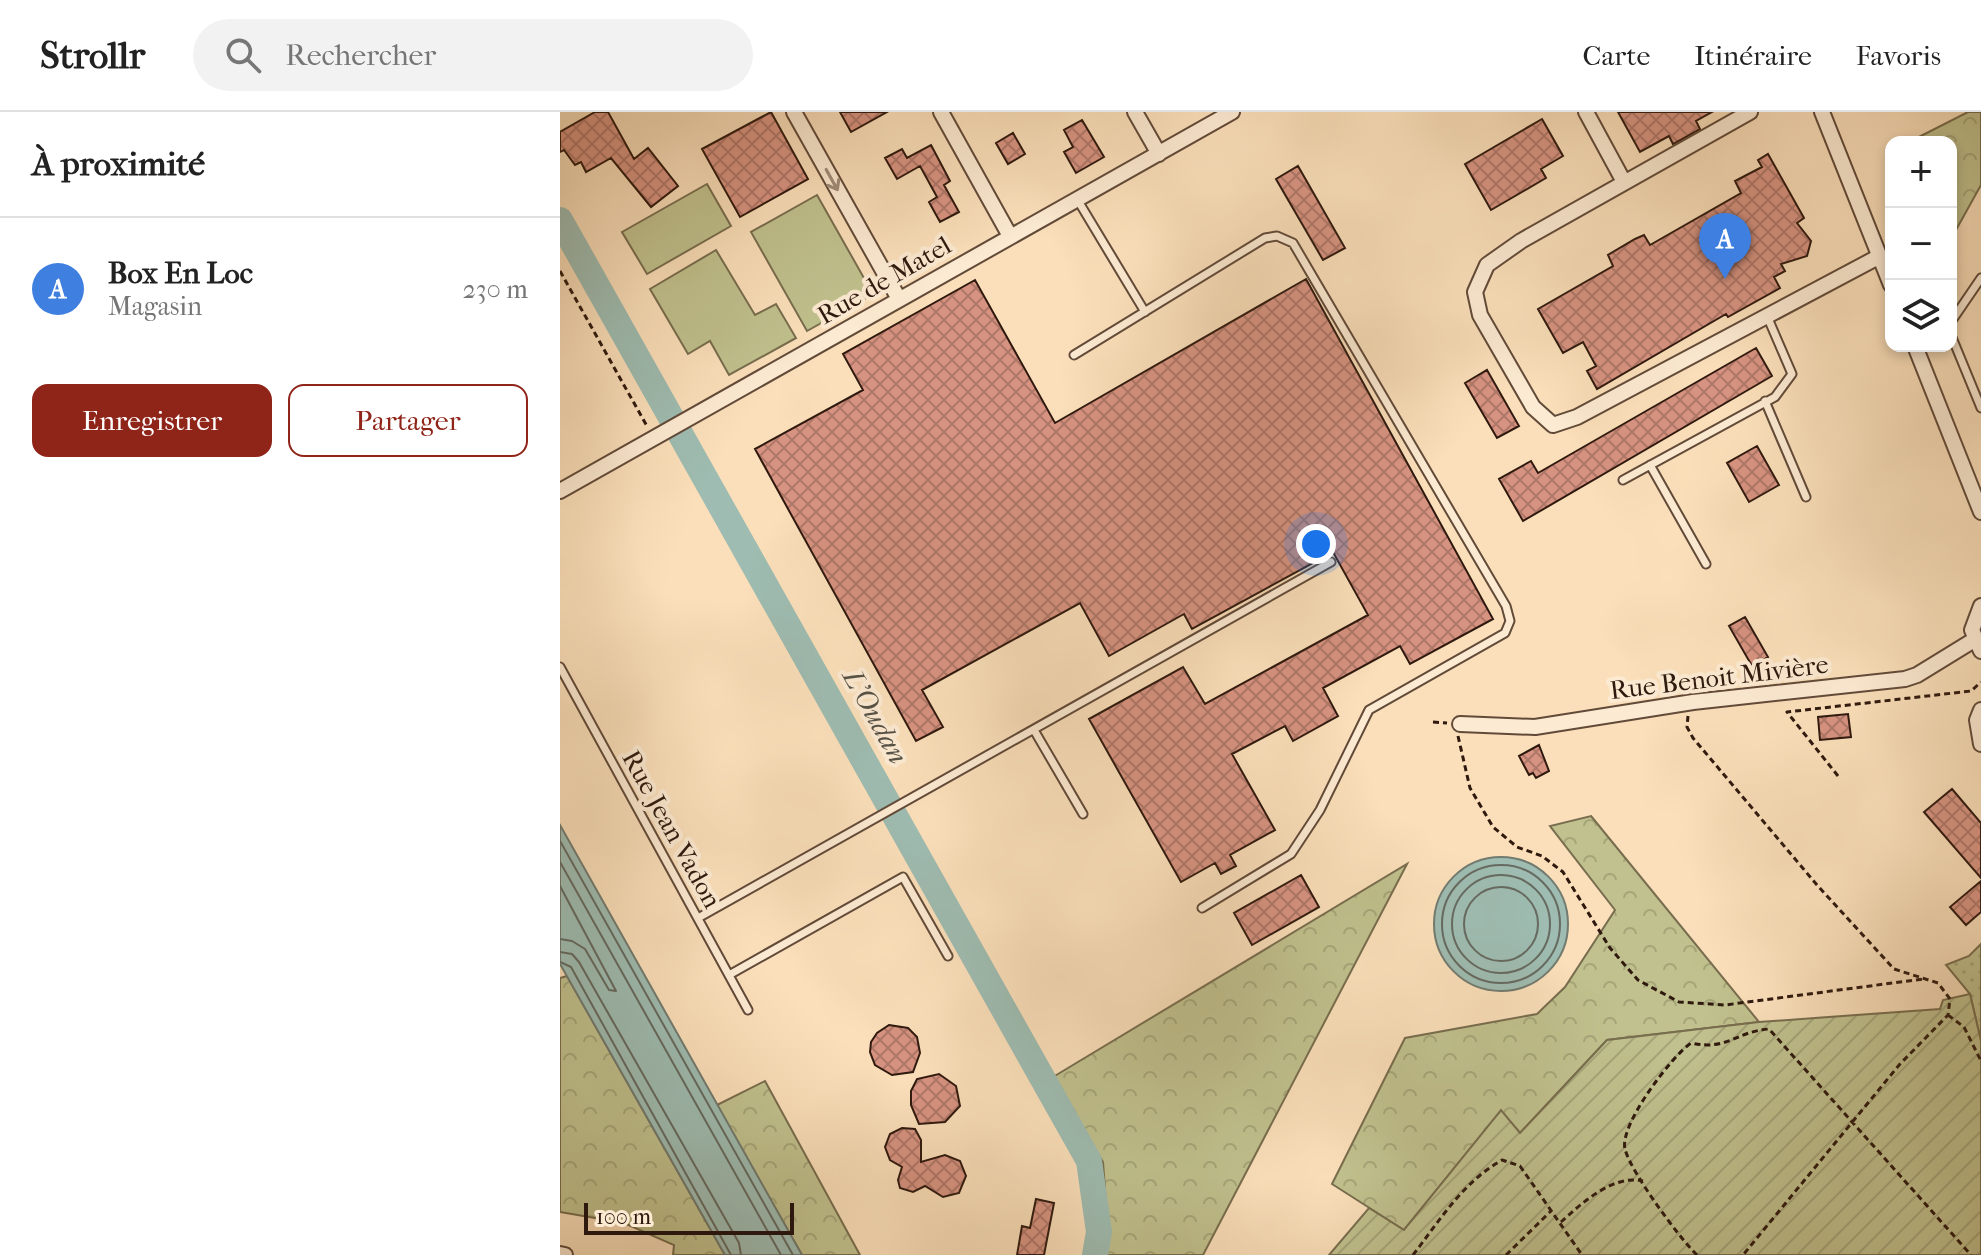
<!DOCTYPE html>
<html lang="fr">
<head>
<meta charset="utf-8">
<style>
  :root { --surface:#fff; --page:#f2f2f2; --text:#222; --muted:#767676; --line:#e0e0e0; --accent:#8f2418 }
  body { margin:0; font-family:"IM FELL French Canon",serif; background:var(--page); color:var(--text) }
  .controls { position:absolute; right:24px; top:24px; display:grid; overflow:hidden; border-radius:16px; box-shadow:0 4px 12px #0003 }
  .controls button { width:72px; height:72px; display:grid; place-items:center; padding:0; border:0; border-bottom:2px solid var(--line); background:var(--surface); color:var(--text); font:40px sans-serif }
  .scale { position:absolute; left:24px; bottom:20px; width:210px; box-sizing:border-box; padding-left:8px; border:4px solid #2f190e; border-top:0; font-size:22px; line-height:28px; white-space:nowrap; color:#2f190e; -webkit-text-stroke:6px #fcead2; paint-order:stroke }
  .you { position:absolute; left:756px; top:432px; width:28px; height:28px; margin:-20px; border:6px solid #fff; border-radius:50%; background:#1a73e8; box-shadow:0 0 0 12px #1a73e833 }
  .badge { display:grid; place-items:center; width:52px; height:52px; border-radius:50%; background:var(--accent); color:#fff; font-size:26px; font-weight:700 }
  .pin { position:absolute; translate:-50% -66px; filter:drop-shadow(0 2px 4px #0008) }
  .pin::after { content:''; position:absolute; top:42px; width:28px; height:24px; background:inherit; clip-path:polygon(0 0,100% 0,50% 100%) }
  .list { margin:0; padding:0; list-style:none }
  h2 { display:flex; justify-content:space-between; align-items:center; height:104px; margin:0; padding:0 32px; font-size:34px }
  h2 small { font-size:26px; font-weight:400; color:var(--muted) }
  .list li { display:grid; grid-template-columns:52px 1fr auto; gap:24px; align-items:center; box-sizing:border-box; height:144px; padding:0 32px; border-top:2px solid var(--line) }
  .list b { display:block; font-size:30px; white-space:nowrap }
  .list p { margin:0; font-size:26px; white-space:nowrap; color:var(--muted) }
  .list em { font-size:26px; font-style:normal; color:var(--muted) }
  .actions { display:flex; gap:16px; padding:24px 32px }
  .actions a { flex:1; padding:18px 0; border:2px solid var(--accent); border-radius:16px; text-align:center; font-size:28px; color:var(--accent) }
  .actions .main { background:var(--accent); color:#fff }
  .icon { flex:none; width:44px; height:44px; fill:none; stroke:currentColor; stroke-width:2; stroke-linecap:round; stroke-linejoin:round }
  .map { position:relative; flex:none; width:1421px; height:1143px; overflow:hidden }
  header { display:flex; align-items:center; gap:48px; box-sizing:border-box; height:112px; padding:0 40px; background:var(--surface); border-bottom:2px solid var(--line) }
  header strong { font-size:38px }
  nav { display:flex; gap:44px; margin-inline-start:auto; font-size:28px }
  .search { width:560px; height:72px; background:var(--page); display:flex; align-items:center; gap:20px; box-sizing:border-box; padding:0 28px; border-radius:44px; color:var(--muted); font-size:30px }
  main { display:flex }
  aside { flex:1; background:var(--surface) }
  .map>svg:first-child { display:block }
  .grass { fill:url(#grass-dots); stroke:#786d4e; stroke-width:2 }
  .forest { fill:url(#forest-crowns); stroke:#786d4e; stroke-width:2 }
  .garden { fill:url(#garden-furrows); stroke:#786d4e; stroke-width:2 }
  .pitch { fill:#c0c18e; stroke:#786d4e; stroke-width:2 }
  .water { fill:#9ebcb1; stroke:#727b70; stroke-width:2 }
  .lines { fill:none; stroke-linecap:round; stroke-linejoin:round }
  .shore { stroke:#666a60; stroke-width:2 }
  .river { stroke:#9ebcb1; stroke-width:26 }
  .building { fill:url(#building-cross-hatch); stroke:#2f190e; stroke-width:2 }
  .lane-casing { stroke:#624a39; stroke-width:11 }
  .street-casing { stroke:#624a39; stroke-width:18 }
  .path { stroke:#2f190e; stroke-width:3; stroke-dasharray:6 4; stroke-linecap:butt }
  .lane { stroke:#fcead2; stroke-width:7 }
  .street { stroke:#fcead2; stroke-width:14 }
  .oneway { stroke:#a08c7a }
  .labels { text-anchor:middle; stroke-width:8; stroke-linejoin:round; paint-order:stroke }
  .street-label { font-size:26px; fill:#2f190e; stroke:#fcead2 }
  .water-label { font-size:28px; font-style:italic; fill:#565247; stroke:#fcead2 }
</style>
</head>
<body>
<header>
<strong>Strollr</strong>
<div class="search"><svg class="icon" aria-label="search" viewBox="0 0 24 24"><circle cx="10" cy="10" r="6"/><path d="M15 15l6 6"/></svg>Rechercher</div>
<nav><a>Carte</a><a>Itinéraire</a><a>Favoris</a></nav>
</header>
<main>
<aside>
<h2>À proximité<small></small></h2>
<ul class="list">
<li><span class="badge" style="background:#3f7fe0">A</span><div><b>Box En Loc</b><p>Magasin</p></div><em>230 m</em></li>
</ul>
<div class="actions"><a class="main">Enregistrer</a><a>Partager</a></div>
</aside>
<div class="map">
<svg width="1421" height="1143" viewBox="0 0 1421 1143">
  <defs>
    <pattern id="grass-dots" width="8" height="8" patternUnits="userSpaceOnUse" patternTransform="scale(2)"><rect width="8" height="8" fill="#c0c18e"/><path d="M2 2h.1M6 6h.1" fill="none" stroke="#a5a579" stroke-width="1.8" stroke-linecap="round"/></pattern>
    <pattern id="forest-crowns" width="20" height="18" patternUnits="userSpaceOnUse" patternTransform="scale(2)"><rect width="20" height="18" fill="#c0c18e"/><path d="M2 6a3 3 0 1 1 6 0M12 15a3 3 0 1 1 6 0" fill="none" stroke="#a5a579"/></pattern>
    <pattern id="garden-furrows" width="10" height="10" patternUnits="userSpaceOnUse" patternTransform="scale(2)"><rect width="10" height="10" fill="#c0c18e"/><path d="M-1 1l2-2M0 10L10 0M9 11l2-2" fill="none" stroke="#a5a579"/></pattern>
    <pattern id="building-cross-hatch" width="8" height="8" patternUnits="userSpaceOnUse" patternTransform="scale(2)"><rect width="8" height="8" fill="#d79381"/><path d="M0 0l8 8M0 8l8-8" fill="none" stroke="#af7768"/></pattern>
  </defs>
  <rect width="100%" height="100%" fill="#fadfba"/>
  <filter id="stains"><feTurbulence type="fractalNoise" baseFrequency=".0025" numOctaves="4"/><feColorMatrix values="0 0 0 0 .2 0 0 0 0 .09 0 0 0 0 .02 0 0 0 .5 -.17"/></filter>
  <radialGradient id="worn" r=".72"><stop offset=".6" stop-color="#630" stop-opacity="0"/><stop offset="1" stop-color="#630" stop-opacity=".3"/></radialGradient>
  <path class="grass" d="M1421,832V929L1410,882L1386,853L1409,844Z"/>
  <path class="forest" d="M1408,0H1421V73L1391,127V30H1349Z
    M1031,704L1199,910L1047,928L960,1021L941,999L844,1118L772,1072L845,926L977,902L1005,875L1055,798L990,714Z
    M847,752L643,1143H544L548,1119L543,1050L493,965Z
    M7,864L165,1143H113L114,1133L64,1111L0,1100V866Z
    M205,969L300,1143H242L157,993Z"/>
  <path class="garden" d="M1410,882L1421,929V1143H769L809,1096L844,1118L941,998L960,1021L1047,928L1199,910L1380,897L1383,888Z"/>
  <path class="pitch" d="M147,72L171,114L87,162L62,120Z
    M257,83L313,182L247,219L191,120Z
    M156,138L195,203L216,192L236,226L169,263L150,229L128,242L90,177Z"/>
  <path class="water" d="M0,713L242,1143H165L0,852Z
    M874 812a67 67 0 1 1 134 0a67 67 0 1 1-134 0Z"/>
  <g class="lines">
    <path class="shore" d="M0,729L233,1143
      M0,750L221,1143
      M882 812a59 59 0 1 1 118 0a59 59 0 1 1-118 0Z
      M892 812a49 49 0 1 1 98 0a49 49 0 1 1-98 0Z
      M0,774L56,879L49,878L25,837L12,829L0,827
      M904 812a37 37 0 1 1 74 0a37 37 0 1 1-74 0Z
      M0,840L12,842L19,850L179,1131L181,1143
      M0,850L11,855L171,1143"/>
    <path class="river" d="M0,108L529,1049L539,1120L535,1143"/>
  </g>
  <path class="building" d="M35,0H48L74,47L88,36L118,74L91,95L51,46L26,60L21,50L15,53L4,38L0,40V20Z
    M211,0L248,67L180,105L142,37Z
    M280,0H327L291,20Z
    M1058,0H1152L1136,9L1140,17L1113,32L1109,24L1080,40Z
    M982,7L1003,44L981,57L986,66L931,98L905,52Z
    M522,8L544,45L516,61L504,40L513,35L504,18Z
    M453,21L465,42L448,52L436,31Z
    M371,33L390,69L384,73L399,100L380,110L369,90L377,85L360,54L337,67L325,46L342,37L347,46Z
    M1208,42L1244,106L1237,111L1251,129L1247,144L1221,152L1225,159L1214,165L1220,176L1168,205L1166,202L1037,277L1027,259L1036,254L1023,230L1003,241L978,197L1053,154L1048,143L1075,127L1084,123L1090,133L1181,81L1175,69L1202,55L1198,48Z
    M738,54L785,136L763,148L716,67Z
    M746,167L933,507L850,552L840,534L763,576L778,604L733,629L725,614L672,642L715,718L670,743L676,754L661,762L655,751L621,770L529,607L623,555L645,592L808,503L773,440L632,517L624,502L549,544L520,491L362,578L383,615L356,629L195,337L303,278L283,242L415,168L495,311Z
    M1196,236L1212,264L963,409L939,367L971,349L978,361Z
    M927,258L959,314L937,326L905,271Z
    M1197,334L1219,373L1189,390L1167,351Z
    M1185,505L1208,545L1192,554L1169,514Z
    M1288,602L1291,625L1260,628L1258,605Z
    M979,633L989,659L976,666L973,661L969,663L959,644Z
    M1392,677L1421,711V766L1364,700Z
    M741,763L759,795L692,833L674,801Z
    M1421,769V800L1406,813L1390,795Z
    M329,913L348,916L357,925L360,941L353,960L332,963L315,953L310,940L311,930L317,921Z
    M379,962L396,974L400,994L385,1010L359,1012L351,993V979L357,967Z
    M342,1016L355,1017L361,1028V1050L385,1043L400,1049L406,1064L399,1081L383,1085L365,1074L353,1080L340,1076L338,1068L342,1055L330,1048L325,1035L330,1022Z
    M476,1087L494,1091L484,1143H457L462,1114L470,1116Z"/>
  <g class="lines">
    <g class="lane-casing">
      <path id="lane" d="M517,87L585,200
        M1391,210L1421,166
        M1391,223L1421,296
        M514,243L705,126L717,124L733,131L946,494L950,509L945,521L809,598L760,698L731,742L642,796
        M1205,289L1246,385
        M1090,353L1146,452
        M1063,368L1215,285L1232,262L1207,204
        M0,555L188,898
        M474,618L523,702
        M138,806L771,450
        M169,863L343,765L388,844"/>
    </g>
    <g class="street-casing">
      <path id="street" d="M234,0L339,187
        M381,0L450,124
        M575,0L599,42
        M1026,0L1064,70
        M1190,0L961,129L927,153L915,180L920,203L973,295L993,313L1017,305L1320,144
        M1262,0L1331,173
        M1355,234L1421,400
        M0,379L672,0
        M1421,494L1412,518L1421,539
        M1421,598L1417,608L1421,632
        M900,612L975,615L1133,590L1345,567L1357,563L1414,528
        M0,1142L5,1143"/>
    </g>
    <path class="path" d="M0,159L88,316
      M1128,604L1127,615L1133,626L1257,773L1334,857L1378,871L1390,887L1388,903L1340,952L1183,1143
      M873,610L887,611
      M898,624L910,676L933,715L957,735L982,744L1003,760L1050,836L1078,868L1119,890L1165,893L1363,867
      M1278,664L1227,600L1411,579L1421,570
      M1388,903L1404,915L1421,949
      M1001,1110C1022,1091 1053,1062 1083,1069
      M853,1143C880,1108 903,1070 942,1048L960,1054L1022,1143
      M946,1143L992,1098
      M1137,1143C1120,1127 1070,1059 1065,1037C1059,1013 1112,944 1131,931C1168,939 1174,920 1209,917L1411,1143"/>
    <use href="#lane" class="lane"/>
    <use href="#street" class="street"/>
  </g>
  <defs><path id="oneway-shaft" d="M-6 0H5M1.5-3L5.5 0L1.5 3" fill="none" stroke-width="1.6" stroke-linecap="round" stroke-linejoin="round" transform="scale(2)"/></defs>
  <use class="oneway" href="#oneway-shaft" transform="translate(272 68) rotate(61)"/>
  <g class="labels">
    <g class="street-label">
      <text transform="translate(324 168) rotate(-30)" y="9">Rue de Matel</text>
      <text transform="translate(1159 565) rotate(-7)" y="9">Rue Benoit Mivière</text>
      <text transform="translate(112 717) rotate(61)" y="9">Rue Jean Vadon</text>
    </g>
    <g class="water-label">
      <text transform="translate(316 604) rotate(61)" y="10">L'Oudan</text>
    </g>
  </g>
  <rect width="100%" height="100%" filter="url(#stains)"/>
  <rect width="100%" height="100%" fill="url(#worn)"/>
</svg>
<div class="controls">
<button>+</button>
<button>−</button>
<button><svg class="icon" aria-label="layers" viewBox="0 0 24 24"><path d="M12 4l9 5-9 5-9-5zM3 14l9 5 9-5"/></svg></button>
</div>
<div class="scale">100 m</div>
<div class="you"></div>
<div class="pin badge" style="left:1165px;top:167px;background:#3f7fe0">A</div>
</div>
</main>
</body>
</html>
